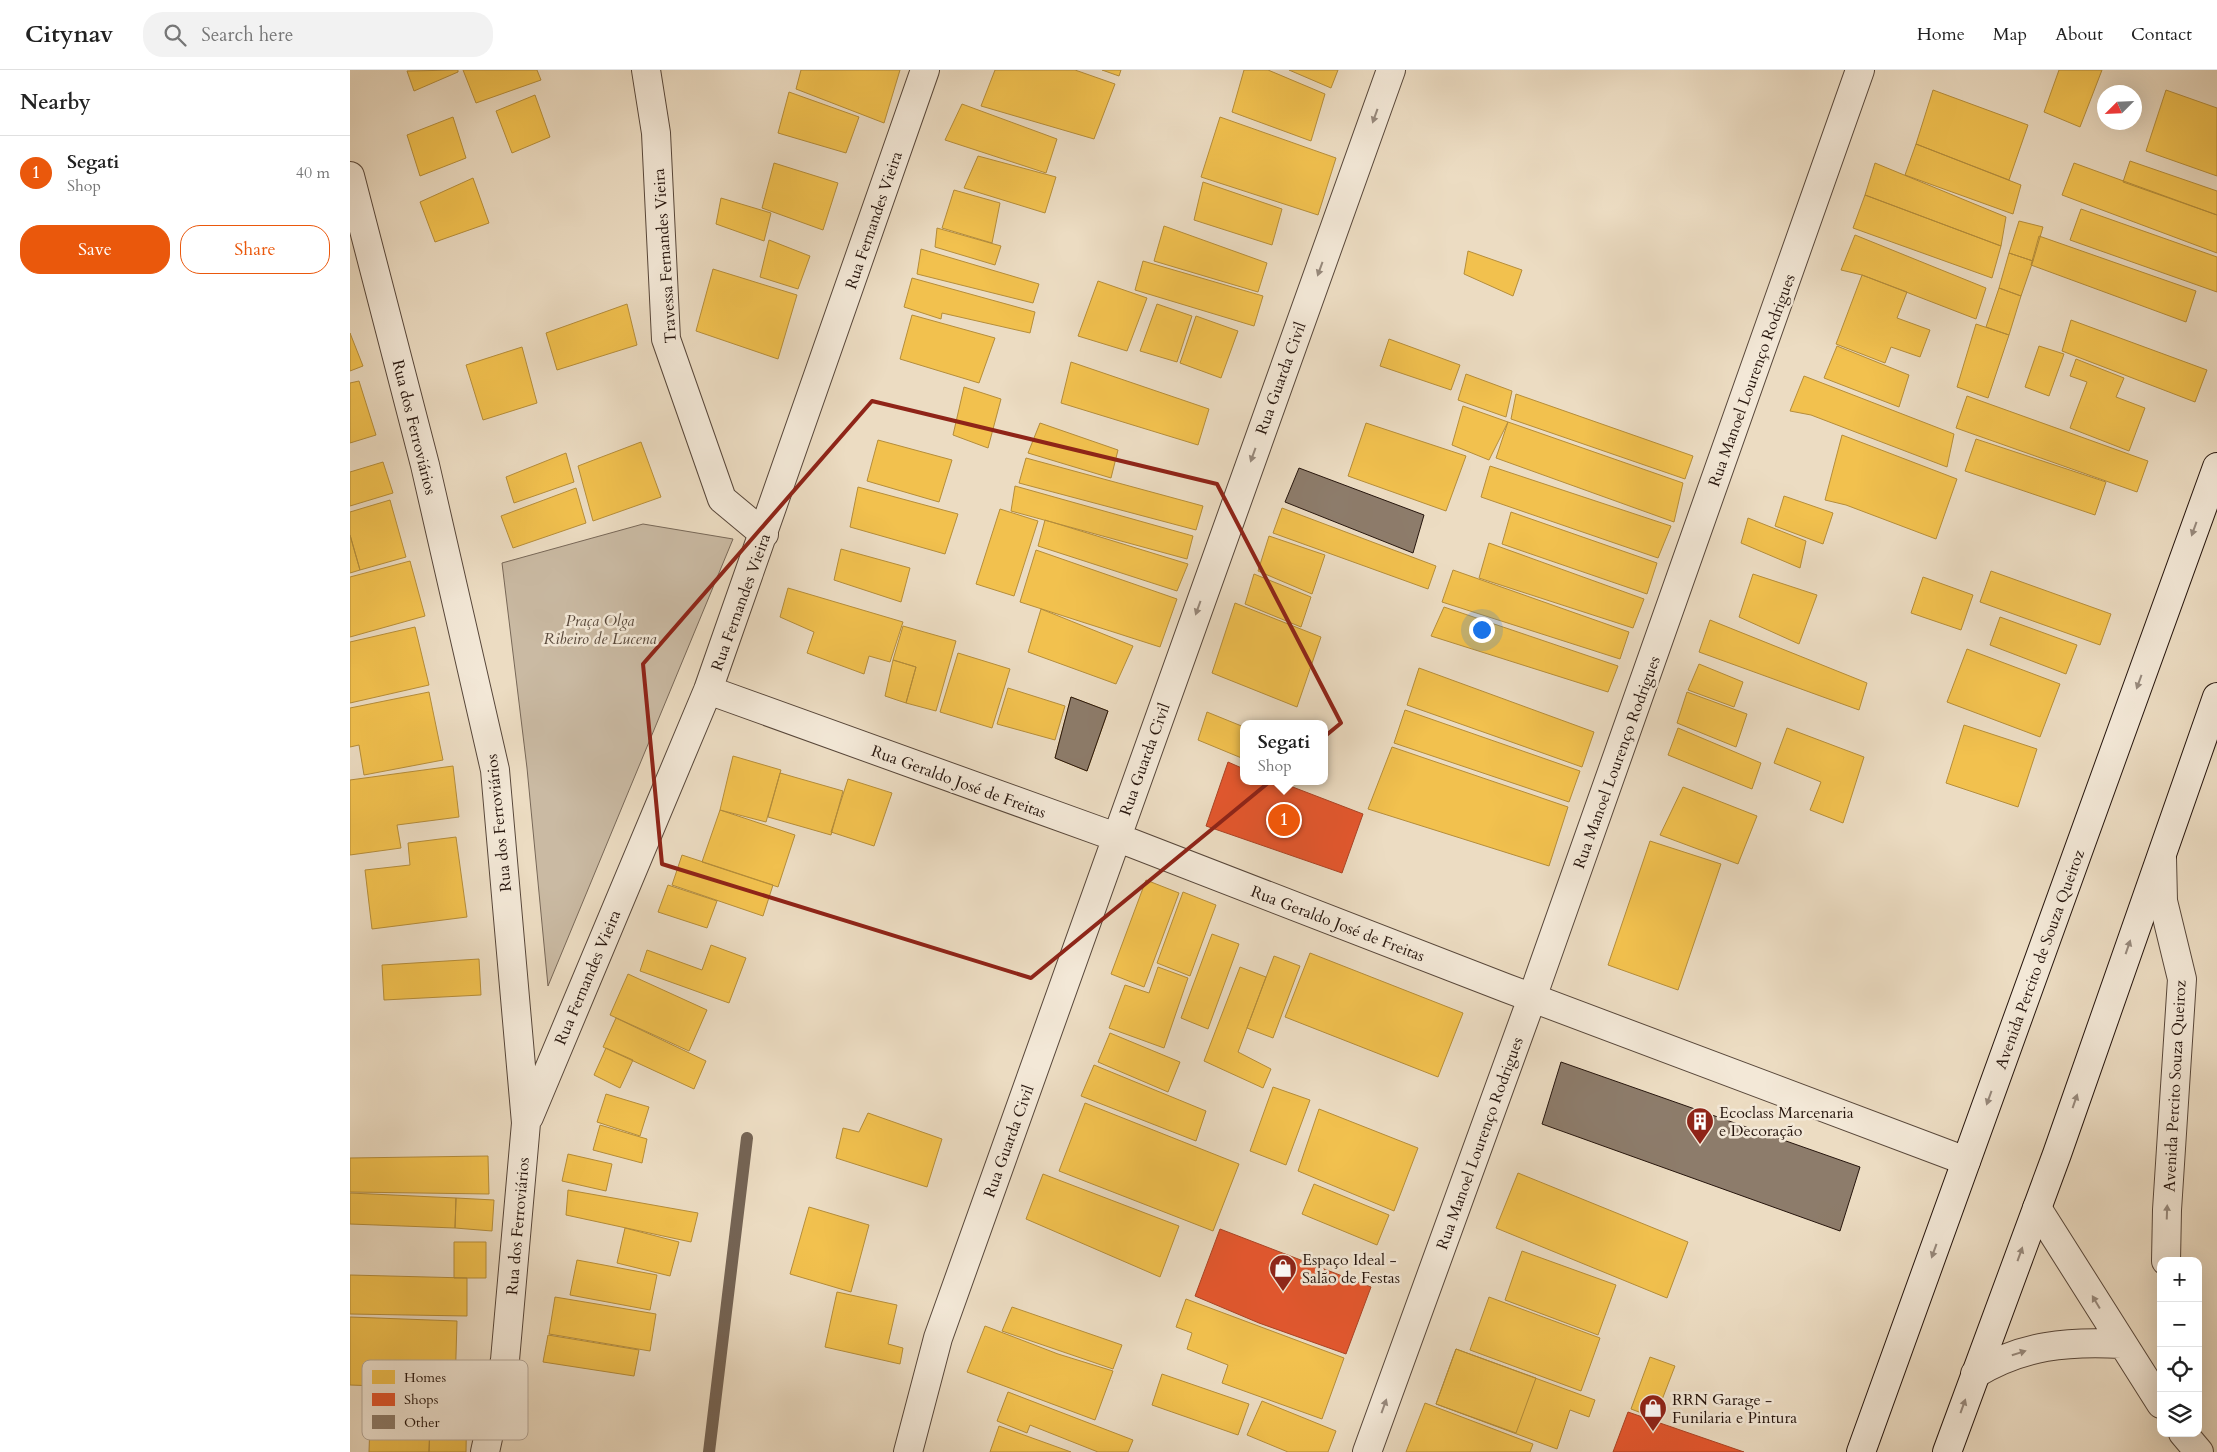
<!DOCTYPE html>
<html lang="en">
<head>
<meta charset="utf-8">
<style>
  :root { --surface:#fff; --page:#f2f2f2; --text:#222; --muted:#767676; --line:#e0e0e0; --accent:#ea580c }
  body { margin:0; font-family:Cardo,serif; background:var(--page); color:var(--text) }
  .controls { position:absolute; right:15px; bottom:15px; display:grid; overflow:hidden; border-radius:10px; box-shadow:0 5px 20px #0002 }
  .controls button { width:45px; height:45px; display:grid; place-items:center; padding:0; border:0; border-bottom:1px solid var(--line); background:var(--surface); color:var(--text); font:25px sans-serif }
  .compass { position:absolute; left:1747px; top:15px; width:45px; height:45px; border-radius:50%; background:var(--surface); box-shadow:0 5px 20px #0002; rotate:246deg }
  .you { position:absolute; left:1131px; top:559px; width:18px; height:18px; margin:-12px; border:4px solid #fff; border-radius:50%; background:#1a73e8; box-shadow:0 0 0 8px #1a73e833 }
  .badge { display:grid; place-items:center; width:32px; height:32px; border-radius:50%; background:var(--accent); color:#fff; font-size:16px; font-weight:700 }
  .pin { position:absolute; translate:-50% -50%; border:2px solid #fff; box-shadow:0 1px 5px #0006 }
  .popup { position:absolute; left:890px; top:650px; width:88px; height:65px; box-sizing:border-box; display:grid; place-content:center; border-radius:10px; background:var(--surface); filter:drop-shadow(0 1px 4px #0005); font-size:16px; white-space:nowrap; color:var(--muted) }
  .popup b { font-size:19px; color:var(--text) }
  .popup::after { content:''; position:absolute; left:50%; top:100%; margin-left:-10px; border:10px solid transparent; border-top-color:var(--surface) }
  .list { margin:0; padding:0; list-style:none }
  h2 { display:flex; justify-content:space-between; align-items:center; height:65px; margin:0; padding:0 20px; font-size:21px }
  h2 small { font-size:16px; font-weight:400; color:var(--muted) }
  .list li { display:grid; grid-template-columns:32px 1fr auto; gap:15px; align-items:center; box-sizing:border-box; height:75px; padding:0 20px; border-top:1px solid var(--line) }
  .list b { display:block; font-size:19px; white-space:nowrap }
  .list p { margin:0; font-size:16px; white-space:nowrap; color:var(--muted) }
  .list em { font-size:16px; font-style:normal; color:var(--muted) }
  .actions { display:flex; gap:10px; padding:15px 20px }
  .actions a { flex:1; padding:11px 0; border:1px solid var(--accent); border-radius:20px; text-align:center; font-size:18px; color:var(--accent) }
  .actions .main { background:var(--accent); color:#fff }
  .icon { flex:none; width:28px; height:28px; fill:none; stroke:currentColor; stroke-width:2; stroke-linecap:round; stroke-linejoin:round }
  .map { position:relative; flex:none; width:1867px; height:1382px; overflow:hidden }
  header { display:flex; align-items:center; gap:30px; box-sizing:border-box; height:70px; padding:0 25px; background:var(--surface); border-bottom:1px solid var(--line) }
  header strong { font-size:24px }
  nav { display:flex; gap:28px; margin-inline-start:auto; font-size:18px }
  .search { width:350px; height:45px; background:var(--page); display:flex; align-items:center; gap:12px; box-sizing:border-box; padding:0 18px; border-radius:20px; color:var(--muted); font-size:19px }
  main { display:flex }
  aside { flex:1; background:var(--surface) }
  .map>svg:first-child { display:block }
  .green { fill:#cabaa3; stroke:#786858 }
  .homes { fill:#f2c14e; stroke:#b58d3a }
  .shops { fill:#e4572e; stroke:#ab4324 }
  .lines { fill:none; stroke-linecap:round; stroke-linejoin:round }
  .stream { stroke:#756454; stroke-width:12 }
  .building { fill:#8d7c6b; stroke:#26150d }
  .street-casing { stroke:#58473a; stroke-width:30 }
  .secondary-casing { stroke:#26150d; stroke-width:30 }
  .street { stroke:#f3e8d7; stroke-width:28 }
  .secondary { stroke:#f3e8d7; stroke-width:28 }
  .oneway { fill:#97897c }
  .marked { fill:none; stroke:#8f2418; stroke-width:4; stroke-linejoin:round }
  .labels { text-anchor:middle; stroke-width:5; stroke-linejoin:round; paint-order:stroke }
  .street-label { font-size:16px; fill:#26150d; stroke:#f3e8d7 }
  .park-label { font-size:16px; font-style:italic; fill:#57473a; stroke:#f3e8d7 }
  .poi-label { font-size:16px; fill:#26150d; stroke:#f3e8d7; text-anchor:start }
  .key { fill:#f3e8d7; stroke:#b6a99a; stroke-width:1 }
  .key-label { font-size:14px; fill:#26150d }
</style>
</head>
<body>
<header>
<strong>Citynav</strong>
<div class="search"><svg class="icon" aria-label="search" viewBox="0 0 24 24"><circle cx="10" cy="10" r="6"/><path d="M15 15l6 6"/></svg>Search here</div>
<nav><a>Home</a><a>Map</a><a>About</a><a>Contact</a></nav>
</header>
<main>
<aside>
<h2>Nearby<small></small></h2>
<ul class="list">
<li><span class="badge">1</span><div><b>Segati</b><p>Shop</p></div><em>40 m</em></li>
</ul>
<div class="actions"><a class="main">Save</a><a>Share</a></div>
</aside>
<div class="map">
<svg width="1867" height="1382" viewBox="0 0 1867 1382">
  <rect width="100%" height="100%" fill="#ecdcc2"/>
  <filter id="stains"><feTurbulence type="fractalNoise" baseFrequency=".004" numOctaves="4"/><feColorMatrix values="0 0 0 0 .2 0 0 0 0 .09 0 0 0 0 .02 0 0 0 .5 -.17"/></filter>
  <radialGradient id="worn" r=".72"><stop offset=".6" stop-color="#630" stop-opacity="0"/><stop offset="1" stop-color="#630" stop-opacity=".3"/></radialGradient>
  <path class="green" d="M293,454L383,469L198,916L177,698L152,493Z"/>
  <path class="homes" d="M108,0V2L64,21L57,1Z
    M113,0H187L191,10L126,33Z
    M451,0H550L534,53L446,19Z
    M645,0H725L765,14L744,69L631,36Z
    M752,0H771L769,6Z
    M894,0H918L975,24L961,71L882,42Z
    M939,0H988L981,18Z
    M1709,0H1752L1730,57L1694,42Z
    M1583,20L1678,55L1659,110L1566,74Z
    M1816,20L1867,38V106L1796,81Z
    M439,22L509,47L496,83L428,63Z
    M185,25L200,67L162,83L146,41Z
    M612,34L707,69L696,103L595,70Z
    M103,47L116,88L70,106L57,65Z
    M870,47L986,88L968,145L851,107Z
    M1566,74L1671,115L1663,144L1555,105Z
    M628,86L706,107L695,143L614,118Z
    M1780,91L1867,121V145L1773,112Z
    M424,93L488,113L473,160L412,138Z
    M1525,93L1656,147L1651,176L1515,125Z
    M1724,93L1867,145V183L1712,125Z
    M123,108L139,153L85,172L70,132Z
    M853,112L932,139L922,175L844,150Z
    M604,120L650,133L642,173L592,158Z
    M1515,125L1651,176L1642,208L1503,158Z
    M371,128L421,143L414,171L366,154Z
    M1731,139L1867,187V222L1720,170Z
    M1669,151L1693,157L1683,191L1659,183Z
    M814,156L917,193L908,222L804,191Z
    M587,158L651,176L645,195L585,177Z
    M1505,165L1636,218L1626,249L1512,205L1491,200Z
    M1689,166L1846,221L1836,252L1681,195Z
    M419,170L460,186L448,219L410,207Z
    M571,179L689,214L683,233L567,204Z
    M1118,181L1172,200L1163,226L1114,204Z
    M1659,183L1683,191L1671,226L1649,218Z
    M793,191L913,226L904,256L785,220Z
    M363,199L447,225L428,289L346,261Z
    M1512,205L1557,222L1547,248L1580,260L1570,287L1541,277L1535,293L1486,274Z
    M562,208L685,242L680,263L592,243L591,249L554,237Z
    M748,211L797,228L777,281L728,266Z
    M1649,218L1671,226L1659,265L1636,257Z
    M277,234L287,275L207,300L196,263Z
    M807,234L842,246L827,292L790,281Z
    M562,245L645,268L629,313L550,289Z
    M846,246L888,261L871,308L830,293Z
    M1721,250L1857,300L1845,332L1712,281Z
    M1626,254L1659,265L1638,328L1607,317Z
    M0,263L13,296L0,301Z
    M1039,269L1110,295L1101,320L1030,296Z
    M1487,276L1559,305L1549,337L1474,308Z
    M1689,276L1714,284L1699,326L1675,317Z
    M172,277L187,333L133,350L116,295Z
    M1726,289L1774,308L1766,327L1795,338L1779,381L1720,358L1737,312L1720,306Z
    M721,292L859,339L848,375L711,333Z
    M1116,304L1162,321L1156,347L1108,330Z
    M1454,306L1604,364L1597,397L1461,345L1440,341Z
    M9,311L26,365L0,373V313Z
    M614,317L651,329L638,378L603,365Z
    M1166,324L1343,386L1335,409L1161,349Z
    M1617,326L1798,391L1787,422L1606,358Z
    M1113,336L1158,352L1139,390L1102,375Z
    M1158,352L1333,413L1324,452L1146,388Z
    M690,353L768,380L761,408L678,383Z
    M1016,353L1116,386L1096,441L998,406Z
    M1492,365L1607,409L1586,469L1496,435L1475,430Z
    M1626,369L1756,412L1745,445L1615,401Z
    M528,370L602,390L589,432L517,411Z
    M291,372L311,427L243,451L228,396Z
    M216,383L224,412L164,433L156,407Z
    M676,388L853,436L846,460L669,413Z
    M33,392L43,423L0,436V402Z
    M1140,396L1321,456L1308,488L1131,427Z
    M665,416L843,466L837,489L661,441Z
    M508,417L608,444L595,484L500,457Z
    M226,418L236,453L163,478L151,446Z
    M1434,426L1483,443L1473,474L1425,456Z
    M40,430L56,487L10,500L0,465V442Z
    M932,438L1086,496L1078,519L923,463Z
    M650,439L688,451L664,526L626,514Z
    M1161,442L1307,493L1297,524L1152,474Z
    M1398,448L1456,471L1450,498L1391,473Z
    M695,450L838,494L827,521L688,476Z
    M0,465L10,500L0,503Z
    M919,466L975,485L962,524L908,501Z
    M1139,473L1294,529L1283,558L1129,508Z
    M491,479L560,498L551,532L484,510Z
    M686,480L827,529L810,577L670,532Z
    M60,491L75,546L0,567V507Z
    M1103,500L1279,562L1270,589L1092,532Z
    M1641,501L1761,544L1750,575L1630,532Z
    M904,504L961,527L951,557L895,534Z
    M1403,504L1467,525L1449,574L1389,547Z
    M1573,507L1623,525L1611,560L1561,543Z
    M438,518L553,552L540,592L519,586L514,604L457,583L464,562L430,547Z
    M885,533L971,567L947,637L862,603Z
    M1094,537L1268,596L1258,622L1081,566Z
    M691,539L783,576L766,614L678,582Z
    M1650,547L1727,575L1716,604L1640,575Z
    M1360,550L1517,613L1509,640L1349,582Z
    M553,556L606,571L586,641L556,633L566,597L543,590Z
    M65,557L79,615L0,633V572Z
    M1617,579L1710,614L1690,667L1597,632Z
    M608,583L660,599L642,658L590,642Z
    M543,590L566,597L556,633L535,626Z
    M1349,594L1393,612L1384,637L1338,620Z
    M1069,598L1244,662L1232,697L1057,635Z
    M658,618L715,636L705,670L647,654Z
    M79,622L93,690L14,705L9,675L0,677V638Z
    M1337,622L1397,644L1386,677L1327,653Z
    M721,627L758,641L737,701L705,688Z
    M1055,640L1230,701L1219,732L1044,673Z
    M857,642L894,657V689L848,670Z
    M1614,655L1687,679L1668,737L1596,713Z
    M1328,658L1411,693L1402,719L1318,685Z
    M1437,658L1514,687L1493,753L1460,740L1471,712L1424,693Z
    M1042,677L1218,737L1199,796L1018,739Z
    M383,686L431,700L416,752L370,740Z
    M103,696L109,747L47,755L51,778L0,785V710Z
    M430,703L493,721L481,765L418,747Z
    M498,709L542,723L524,776L481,762Z
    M1333,717L1407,746L1388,794L1310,765Z
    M370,740L445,765L428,817L352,792Z
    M106,767L117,847L22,859L15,800L60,795L58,773Z
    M1300,771L1371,794L1328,920L1258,895Z
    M332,785L423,815L413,846L322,815Z
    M796,810L829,823L794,917L761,904Z
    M318,815L367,831L357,858L308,842Z
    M833,822L866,835L840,906L807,893Z
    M862,864L889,874L858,959L831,948Z
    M361,875L396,888L379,933L290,901L297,880L352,900Z
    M960,883L1113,943L1088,1007L935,947Z
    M924,886L950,896L923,968L897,958Z
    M129,889L131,925L34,930L32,895Z
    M808,897L838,908L814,978L759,958L775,915L799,923Z
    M890,897L916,907L888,982L921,999L913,1018L854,991Z
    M278,904L357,940L339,981L260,945Z
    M266,948L356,991L344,1019L253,977Z
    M760,963L830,992L818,1022L748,992Z
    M256,978L283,990L270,1018L244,1005Z
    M744,995L856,1041L846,1071L731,1026Z
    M923,1017L960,1030L936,1095L900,1081Z
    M256,1024L299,1037L290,1066L247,1052Z
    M735,1033L889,1094L863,1161L709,1101Z
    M969,1039L1068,1078L1044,1141L948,1101Z
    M518,1043L592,1069L577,1117L486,1088L493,1058L509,1062Z
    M250,1055L297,1069L292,1093L243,1080Z
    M218,1084L262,1094L256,1121L212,1111Z
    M138,1086L139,1124L0,1122V1088Z
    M1168,1103L1338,1172L1317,1228L1146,1158Z
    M693,1104L829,1156L810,1207L676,1149Z
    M964,1114L1039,1145L1027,1175L952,1144Z
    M218,1120L348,1143L341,1172L216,1145Z
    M0,1123L106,1128L105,1158L0,1154Z
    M106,1128L144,1130L142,1161L105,1158Z
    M459,1137L519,1155L501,1222L440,1204Z
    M275,1158L329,1172L320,1206L267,1193Z
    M104,1172H136V1208H104Z
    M1172,1181L1266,1215L1248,1265L1155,1230Z
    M227,1190L307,1205L300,1240L220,1225Z
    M0,1205L117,1208V1246L0,1244Z
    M487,1222L547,1235L538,1274L553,1278L550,1294L475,1277Z
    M205,1227L306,1244L300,1281L199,1264Z
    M1139,1227L1250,1268L1231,1321L1120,1280Z
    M836,1229L994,1288L972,1349L872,1313L878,1295L837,1279L842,1263L826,1257Z
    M662,1237L772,1275L763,1299L652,1261Z
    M0,1247L107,1251L105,1319L0,1315Z
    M635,1256L708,1284L763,1301L745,1350L617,1302Z
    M198,1265L289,1280L284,1306L193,1292Z
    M1106,1279L1245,1330L1239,1347L1220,1340L1207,1379L1086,1334Z
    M1106,1279L1186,1308L1166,1363L1086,1334Z
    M1300,1287L1325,1296L1305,1348L1281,1339Z
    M812,1304L899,1334L888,1365L802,1335Z
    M21,1321L81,1324L79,1382H19Z
    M658,1322L783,1370L778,1382H748L680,1355L677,1363L647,1351Z
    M79,1324H117L116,1382H79L81,1324Z
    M912,1331L986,1361L978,1382H938L897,1365Z
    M1075,1333L1183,1374L1180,1382H1056Z
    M649,1356L721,1382H640Z"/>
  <path class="shops" d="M878,692L894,699V711H927L1013,744L992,803L856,756Z
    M870,1159L1021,1217L996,1284L909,1253L845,1226Z
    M1278,1342L1394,1382H1263Z"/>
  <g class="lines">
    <path class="stream" d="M359,1382L397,1068"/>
  </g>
  <path class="building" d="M949,398L1074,445L1063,483L935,432Z
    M721,627L758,641L737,701L705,688Z
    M1211,992L1510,1097L1490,1161L1192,1054Z"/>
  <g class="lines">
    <g class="street-casing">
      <path id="street" d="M296,0L306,63L316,269L372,429L414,464
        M0,106L75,395L145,700L176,1053L155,1290L135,1382
        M358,620L766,767L1156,918L1616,1091
        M1812,788L1813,831L1832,909L1817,1140L1816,1191
        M179,1047L358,620L575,0
        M1687,1138L1811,1334
        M1625,1304C1672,1275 1718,1271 1772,1274
        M1833,1363L1849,1382
        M558,1382L588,1268L1041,0
        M1017,1382L1182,928L1510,0"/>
    </g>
    <g class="secondary-casing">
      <path id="secondary" d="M1511,1382L1867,397
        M1597,1382L1707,1084L1867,627"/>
    </g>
    <use href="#street" class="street"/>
    <use href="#secondary" class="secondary"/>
  </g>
  <defs><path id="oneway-solid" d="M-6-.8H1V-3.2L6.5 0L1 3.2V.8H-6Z" transform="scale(1.25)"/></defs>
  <g class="oneway">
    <use href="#oneway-solid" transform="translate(1025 46) rotate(110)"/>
    <use href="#oneway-solid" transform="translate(970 199) rotate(110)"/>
    <use href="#oneway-solid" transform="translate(903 385) rotate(110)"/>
    <use href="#oneway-solid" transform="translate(1844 459) rotate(110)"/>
    <use href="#oneway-solid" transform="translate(848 538) rotate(110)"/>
    <use href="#oneway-solid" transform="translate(1789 612) rotate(110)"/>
    <use href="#oneway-solid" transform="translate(1778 877) rotate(-71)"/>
    <use href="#oneway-solid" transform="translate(1639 1028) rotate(110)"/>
    <use href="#oneway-solid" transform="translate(1725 1031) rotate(-71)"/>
    <use href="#oneway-solid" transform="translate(1817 1142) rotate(-88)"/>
    <use href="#oneway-solid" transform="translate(1584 1181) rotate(110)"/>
    <use href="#oneway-solid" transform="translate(1670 1184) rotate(-70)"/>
    <use href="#oneway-solid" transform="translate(1746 1232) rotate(-121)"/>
    <use href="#oneway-solid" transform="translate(1669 1283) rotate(-17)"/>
    <use href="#oneway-solid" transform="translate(1034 1336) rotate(-70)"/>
    <use href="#oneway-solid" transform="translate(1613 1336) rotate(-70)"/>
  </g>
  <path class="marked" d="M522,331L867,414L991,653L681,908L312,794L293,594Z"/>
  <defs>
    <g id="building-pin" transform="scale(1.4375)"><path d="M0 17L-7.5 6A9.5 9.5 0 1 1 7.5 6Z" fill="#8f2418" stroke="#f3e8d7"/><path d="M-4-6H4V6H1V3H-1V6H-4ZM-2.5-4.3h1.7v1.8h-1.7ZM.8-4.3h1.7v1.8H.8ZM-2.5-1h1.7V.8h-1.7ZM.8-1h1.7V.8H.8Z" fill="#fff"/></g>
    <g id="shop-pin" transform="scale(1.4375)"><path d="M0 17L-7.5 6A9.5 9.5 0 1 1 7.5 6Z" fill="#8f2418" stroke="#f3e8d7"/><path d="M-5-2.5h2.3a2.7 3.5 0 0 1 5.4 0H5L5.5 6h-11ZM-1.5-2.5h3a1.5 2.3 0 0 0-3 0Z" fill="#fff"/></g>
  </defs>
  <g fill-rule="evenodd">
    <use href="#building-pin" x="1350" y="1051"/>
    <use href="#shop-pin" x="933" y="1198"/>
    <use href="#shop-pin" x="1303" y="1338"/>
  </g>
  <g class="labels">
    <g class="street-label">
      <text transform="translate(523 150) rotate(-71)" y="6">Rua Fernandes Vieira</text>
      <text transform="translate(314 186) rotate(-94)" y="6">Travessa Fernandes Vieira</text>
      <text transform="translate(930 308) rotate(-70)" y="6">Rua Guarda Civil</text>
      <text transform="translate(1401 310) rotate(-70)" y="6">Rua Manoel Lourenço Rodrigues</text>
      <text transform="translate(65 357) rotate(76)" y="6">Rua dos Ferroviários</text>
      <text transform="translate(390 532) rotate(-70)" y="6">Rua Fernandes Vieira</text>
      <text transform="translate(794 689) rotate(-70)" y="6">Rua Guarda Civil</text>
      <text transform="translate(1266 692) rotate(-70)" y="6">Rua Manoel Lourenço Rodrigues</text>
      <text transform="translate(609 711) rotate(20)" y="6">Rua Geraldo José de Freitas</text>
      <text transform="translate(148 753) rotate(-96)" y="6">Rua dos Ferroviários</text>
      <text transform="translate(988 853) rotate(21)" y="6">Rua Geraldo José de Freitas</text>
      <text transform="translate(1689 889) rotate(-70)" y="6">Avenida Percito de Souza Queiroz</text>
      <text transform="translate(237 907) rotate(-67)" y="6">Rua Fernandes Vieira</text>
      <text transform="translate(1824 1016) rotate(-87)" y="6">Avenida Percito Souza Queiroz</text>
      <text transform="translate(658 1071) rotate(-70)" y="6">Rua Guarda Civil</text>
      <text transform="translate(1129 1073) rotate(-70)" y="6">Rua Manoel Lourenço Rodrigues</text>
      <text transform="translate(167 1156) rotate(-85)" y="6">Rua dos Ferroviários</text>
    </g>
    <g class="park-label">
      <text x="250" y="556">Praça Olga<tspan x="250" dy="18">Ribeiro de Lucena</tspan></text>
    </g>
    <g class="poi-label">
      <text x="1369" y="1048">Ecoclass Marcenaria<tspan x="1369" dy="18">e Decoração</tspan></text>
      <text x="952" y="1195">Espaço Ideal -<tspan x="952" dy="18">Salão de Festas</tspan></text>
      <text x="1322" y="1335">RRN Garage -<tspan x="1322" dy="18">Funilaria e Pintura</tspan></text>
    </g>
  </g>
  <rect x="12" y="1290" width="166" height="80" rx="8" class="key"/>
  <rect x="22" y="1300" width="23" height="14" fill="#f2c14e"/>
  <rect x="22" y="1323" width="23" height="13" fill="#e4572e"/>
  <rect x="22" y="1345" width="23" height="14" fill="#8d7c6b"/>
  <g class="key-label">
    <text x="54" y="1312">Homes</text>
    <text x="54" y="1334">Shops</text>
    <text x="54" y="1357">Other</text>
  </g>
  <rect width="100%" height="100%" filter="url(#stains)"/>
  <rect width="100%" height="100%" fill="url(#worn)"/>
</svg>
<div class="controls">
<button>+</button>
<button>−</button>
<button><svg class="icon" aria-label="locate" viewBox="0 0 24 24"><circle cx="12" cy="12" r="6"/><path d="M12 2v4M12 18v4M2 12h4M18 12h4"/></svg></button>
<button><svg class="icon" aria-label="layers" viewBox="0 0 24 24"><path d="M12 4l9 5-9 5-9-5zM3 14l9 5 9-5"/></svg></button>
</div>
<svg class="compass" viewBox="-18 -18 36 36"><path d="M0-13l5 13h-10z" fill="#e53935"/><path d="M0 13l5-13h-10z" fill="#767676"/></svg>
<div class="you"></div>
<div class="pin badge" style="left:934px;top:750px">1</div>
<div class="popup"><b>Segati</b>Shop</div>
</div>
</main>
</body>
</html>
